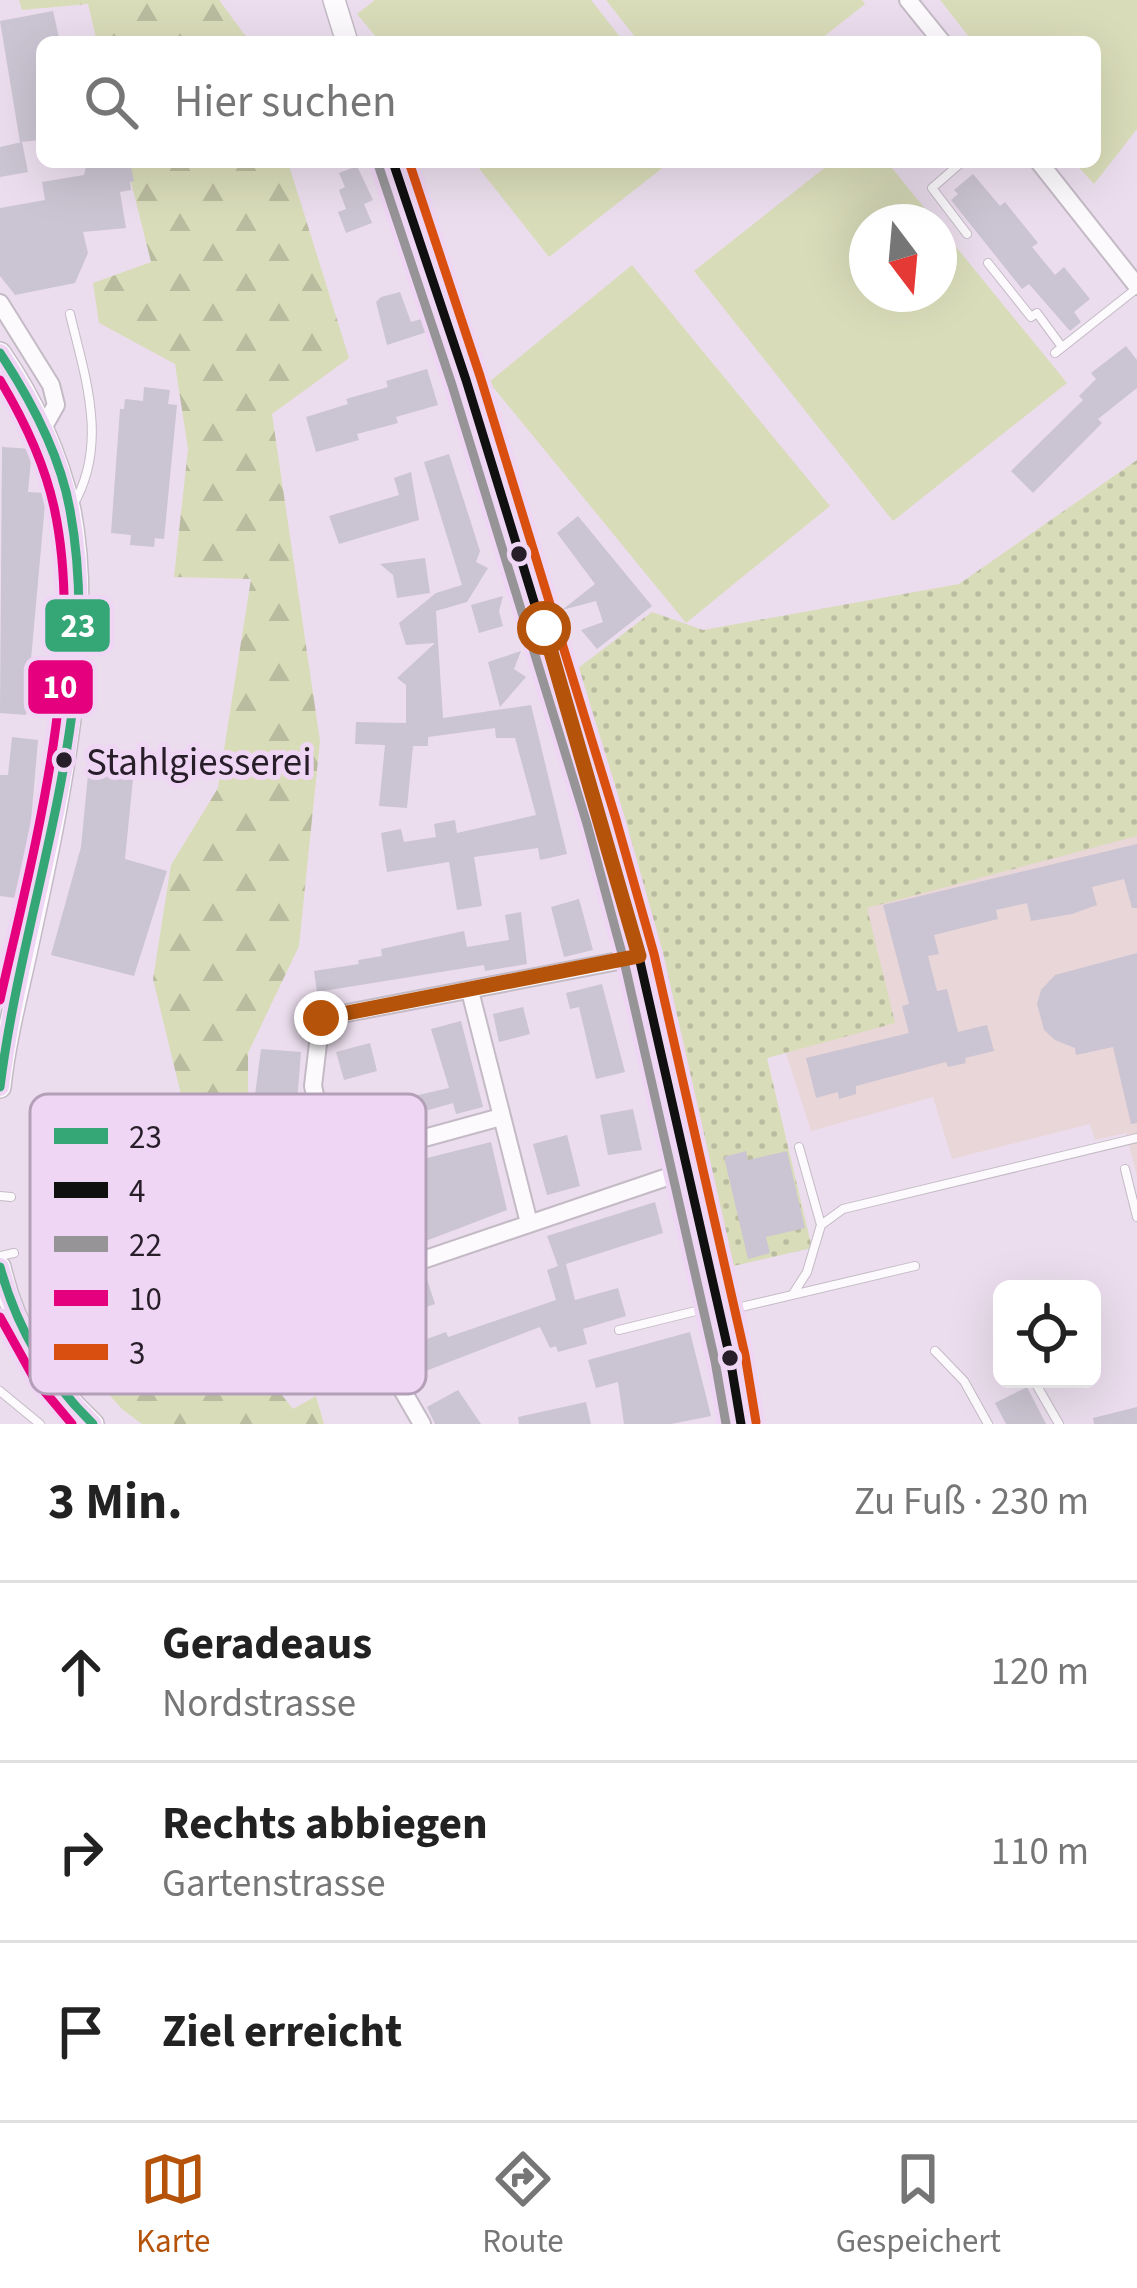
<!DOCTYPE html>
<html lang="de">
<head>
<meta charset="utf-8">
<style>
  :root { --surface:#fff; --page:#f2f2f2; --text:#222; --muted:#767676; --line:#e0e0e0; --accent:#b45309 }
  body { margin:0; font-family:"Source Sans 3",sans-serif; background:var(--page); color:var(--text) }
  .controls { position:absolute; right:36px; bottom:36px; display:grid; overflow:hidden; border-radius:18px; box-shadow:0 12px 48px #0002 }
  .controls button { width:108px; height:108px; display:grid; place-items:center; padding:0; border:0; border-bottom:3px solid var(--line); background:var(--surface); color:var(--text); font:60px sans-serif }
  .compass { position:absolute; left:849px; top:204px; width:108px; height:108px; border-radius:50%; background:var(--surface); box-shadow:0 12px 48px #0002; rotate:164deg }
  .stop { position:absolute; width:36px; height:36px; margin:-27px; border:9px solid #b45309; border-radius:50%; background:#fff }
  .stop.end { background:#b45309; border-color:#fff; box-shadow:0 3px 12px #0008 }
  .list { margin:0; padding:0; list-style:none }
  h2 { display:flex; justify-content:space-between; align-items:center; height:156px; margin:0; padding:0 48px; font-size:51px }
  h2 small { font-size:39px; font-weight:400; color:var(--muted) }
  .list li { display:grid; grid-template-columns:78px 1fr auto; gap:36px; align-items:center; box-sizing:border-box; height:180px; padding:0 48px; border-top:3px solid var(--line) }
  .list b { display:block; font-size:45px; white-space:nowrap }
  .list p { margin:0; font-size:39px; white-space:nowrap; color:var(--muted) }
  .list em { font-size:39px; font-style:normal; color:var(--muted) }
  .icon { flex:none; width:66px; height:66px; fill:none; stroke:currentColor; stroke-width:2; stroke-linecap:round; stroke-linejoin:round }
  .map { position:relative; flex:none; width:1137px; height:1424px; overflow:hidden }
  .search { position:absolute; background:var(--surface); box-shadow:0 12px 48px #0002; left:36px; right:36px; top:36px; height:132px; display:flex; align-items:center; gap:30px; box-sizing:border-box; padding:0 42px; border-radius:18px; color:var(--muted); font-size:45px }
  .sheet { height:696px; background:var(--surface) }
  nav { display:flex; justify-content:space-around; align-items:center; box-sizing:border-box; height:168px; border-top:3px solid var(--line); background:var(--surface); font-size:33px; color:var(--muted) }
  nav a { display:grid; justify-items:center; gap:6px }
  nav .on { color:var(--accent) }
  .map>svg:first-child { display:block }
  .medical { fill:#e9d6d8 }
  .grass { fill:url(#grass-dots) }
  .forest { fill:url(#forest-firs) }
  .garden { fill:#d9dcb9 }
  .building { fill:#cbc4d2 }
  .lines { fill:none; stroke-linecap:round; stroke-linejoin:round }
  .service-casing { stroke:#c4bac6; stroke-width:10 }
  .minor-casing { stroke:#c4bac6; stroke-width:20 }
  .tertiary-casing { stroke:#c4bac6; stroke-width:24 }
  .service { stroke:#fcfafc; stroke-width:8 }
  .minor { stroke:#fcfafc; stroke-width:16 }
  .tertiary { stroke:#fcfafc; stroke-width:21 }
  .bus-1-casing { stroke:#efd6f4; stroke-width:18 }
  .bus-2-casing { stroke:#efd6f4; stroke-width:18 }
  .bus-3-casing { stroke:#efd6f4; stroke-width:18 }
  .bus-4-casing { stroke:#efd6f4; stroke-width:18 }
  .bus-5-casing { stroke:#efd6f4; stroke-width:18 }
  .bus-1 { stroke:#35a777; stroke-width:9 }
  .bus-2 { stroke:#101010; stroke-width:9 }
  .bus-3 { stroke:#969497; stroke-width:9 }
  .bus-4 { stroke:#e5007d; stroke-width:9 }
  .bus-5 { stroke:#d94f10; stroke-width:9 }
  .route { stroke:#b45309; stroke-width:15 }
  .bus-dot { fill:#271e29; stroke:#efd6f4; stroke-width:4.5 }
  .labels { text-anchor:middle; stroke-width:10; stroke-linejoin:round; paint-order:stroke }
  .bus-label { font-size:39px; fill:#271e29; stroke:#efd6f4; text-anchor:start }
  .key { fill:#efd6f4; stroke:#b39fb7; stroke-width:3 }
  .key-label { font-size:33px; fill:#271e29 }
  .line-badge { stroke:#efd6f4; stroke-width:4.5 }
  .badge-label { font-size:33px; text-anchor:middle; font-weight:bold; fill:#fff }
</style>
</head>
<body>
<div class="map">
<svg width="1137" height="1424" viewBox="0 0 1137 1424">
  <defs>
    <pattern id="grass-dots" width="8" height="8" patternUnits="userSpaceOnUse" patternTransform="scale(3)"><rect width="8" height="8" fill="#d9dcb9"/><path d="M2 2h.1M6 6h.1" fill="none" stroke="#babc9f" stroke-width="1.8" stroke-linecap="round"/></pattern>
    <pattern id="forest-firs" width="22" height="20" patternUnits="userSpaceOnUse" patternTransform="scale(3)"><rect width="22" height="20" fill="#d9dcb9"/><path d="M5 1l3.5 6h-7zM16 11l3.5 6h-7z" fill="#babc9f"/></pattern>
  </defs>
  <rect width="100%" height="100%" fill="#ebdded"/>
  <path class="medical" d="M1137,777V1176L1126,1133L1095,1140L1090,1124L952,1159L933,1097L811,1131L776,1022L813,863Z"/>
  <path class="grass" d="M1137,460V836L867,908L895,1023L767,1058L812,1248L720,1269L654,965L573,672L652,612L703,630L959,584Z"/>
  <path class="forest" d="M19,0H219L250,42H97L88,4L22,10Z
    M126,162H288L349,358L272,414L320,741L299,946L248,1053V1131L180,1195L219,1316L293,1409L316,1396L324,1424H142L123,1410L90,1374L96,1365L157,1340L145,1306L85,1233L192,1140L153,979L171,865L218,788L251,579L174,577L188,449L175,364L99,323L93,283L151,262Z"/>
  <path class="garden" d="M375,0H591L624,42H380L357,14Z
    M606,0H862L865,4L817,42H639Z
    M940,0H1137V129L1094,184L1074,162H1095V42H973Z
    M474,162H670L549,257Z
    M832,162H887L936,222H867V294H939V226L1067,383L893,521L694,271Z
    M632,265L830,506L686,623L489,382Z"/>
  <path class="building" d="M53,11L60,42H42V140L20,142L0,21Z
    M22,142L28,172L0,177V147Z
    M87,162H130L134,181L130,182L131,190L120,192L126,228L83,232L88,253L75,283L15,295L0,276V208L45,200L42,182L84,175Z
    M357,166L373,200L364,204L372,223L346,233L338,212L346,209L339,190L345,187L339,173Z
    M973,174L1000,206L1005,202L1038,243L1032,247L1055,275L1064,267L1090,299L1074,312L1081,322L1070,331L1029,284L1022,289L951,200L958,194L954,190Z
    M400,292L411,322L429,317L433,330L387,345L376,302L381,297Z
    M1126,346L1137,360V388L1098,419L1102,423L1033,493L1011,471L1083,400L1079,396L1096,379L1091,373Z
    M427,369L438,405L396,417L398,423L357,434L359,440L316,452L306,417L348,404L346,399L388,387L386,381Z
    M144,387L170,390L168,404L177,405L164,539L155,538L154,547L130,545L131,535L111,533L120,409H124L125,399L143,401Z
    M2,447L32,449L28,492L46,493L26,715L0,713Z
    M449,454L480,551L476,562L488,568L467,602L436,611L443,718L531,705L567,854L540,860L538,848L474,857L482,906L457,910L449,862L387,872L381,833L401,829L404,842L436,837L434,824L455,820L457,833L536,815L515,738H496L495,728L428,737V746H413L407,808L379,806L385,745L355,744L356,722L406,723V685L397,678L435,643L406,645L399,623L436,593L462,585L424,462Z
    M411,472L419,520L339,544L329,516L399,495L394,478Z
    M578,516L652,606L597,649L581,630L603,622L596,601L562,610L595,584L557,533Z
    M425,558L430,593L397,598L393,575L380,564Z
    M503,596L499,611L503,626L479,633L471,605Z
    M521,651L514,669L526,677L500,707L488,662Z
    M12,737L38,740L29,845L15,898L0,896V775H8Z
    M90,754L135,759L125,859L167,871L134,976L51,955L81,847Z
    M1137,844V908H1132L1124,879L1092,887L1097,905L1072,914L1031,921L1027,903L996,910L998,919L934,935L939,954L928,956L937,991L947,989L958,1032L987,1025L994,1051L965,1058L966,1063L948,1067L946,1062L856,1086V1094L839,1099L838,1092L816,1098L806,1058L909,1033L902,1006L909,1004L883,905Z
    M579,899L593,950L564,957L551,907Z
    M521,912L527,964L485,971L484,965L317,992L314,971L359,964L358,960L382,956L381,949L464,931L467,947L509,940L505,915Z
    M1137,953V1123L1131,1124L1113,1047L1076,1055L1075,1048L1055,1040L1044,1030L1037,1004L1041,990L1055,975Z
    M602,984L625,1072L596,1079L579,1007L570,1009L566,993Z
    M523,1007L530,1034L499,1042L493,1014Z
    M461,1021L483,1107L456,1114L453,1103L425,1111L427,1119L342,1140L335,1114L449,1088L431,1029Z
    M370,1043L377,1071L344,1080L336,1052Z
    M261,1049L301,1052L295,1127L299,1118L310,1166L315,1165L324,1203L297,1209L290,1176L289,1192H285L280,1167L271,1170L278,1158L266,1121L269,1095H255Z
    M633,1109L642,1150L608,1155L600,1115Z
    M567,1135L580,1186L547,1195L533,1144Z
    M491,1142L507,1210L381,1258L363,1204L357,1205L351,1177Z
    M746,1151L748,1160L787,1151L805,1228L766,1237L770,1253L748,1259L724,1157Z
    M655,1202L663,1233L566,1264L575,1300L618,1288L626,1316L583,1329L587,1344L558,1352L556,1346L550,1348L540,1327L418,1374L408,1346L446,1332L448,1337L556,1300L547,1270L558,1266L547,1236Z
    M427,1279L435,1304L388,1321L379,1296Z
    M690,1332L711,1416L671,1424H624L618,1382L596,1388L588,1360Z
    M1027,1387L1046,1424H1006L995,1403Z
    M458,1390L481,1424H435L427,1407Z
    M586,1402L591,1424H519L518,1417Z
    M1137,1407V1424H1094L1093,1418Z"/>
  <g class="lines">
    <g class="service-casing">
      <path id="service" d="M962,162L932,188L967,234
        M988,263L1031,317L1037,313L1062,347
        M70,314C85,377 109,444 73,505
        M1055,353L1136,289
        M1125,1169L1137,1217
        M0,1196L11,1197
        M821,1225L843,1209L1137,1138
        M0,1256L14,1253
        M793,1294L807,1272L821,1225L799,1147
        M720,1312L915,1266
        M619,1330L716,1306
        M935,1351L964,1381L988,1424
        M1033,1379L1059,1424
        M0,1391L40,1424"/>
    </g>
    <g class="minor-casing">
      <path id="minor" d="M908,0L942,42
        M1039,162L1137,286
        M0,303L51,385L56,405L43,428
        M470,991L529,1223
        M329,1164L501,1117
        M308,1299L688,1170
        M422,1424L382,1355L356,1282L313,1086L321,1018L639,957"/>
    </g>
    <g class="tertiary-casing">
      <path id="tertiary" d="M334,0L347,42
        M393,162L466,380L601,820L639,957L730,1358L741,1424
        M0,353C32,399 58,455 70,510C95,641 56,815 28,944C18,991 5,1039 0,1087
        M0,1267C14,1330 47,1381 93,1424"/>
    </g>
    <use href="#service" class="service"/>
    <use href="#minor" class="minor"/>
    <use href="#tertiary" class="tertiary"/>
    <g class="bus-1-casing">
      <path id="bus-1" d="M0,353C31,400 60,454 70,510C106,705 24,896 0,1087
        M0,1267C17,1329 47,1379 93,1424"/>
    </g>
    <g class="bus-2-casing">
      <path id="bus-2" d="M393,162L466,380L601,820L639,957L730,1358L741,1424"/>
    </g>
    <g class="bus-3-casing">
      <path id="bus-3" d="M379,167L452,385L587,824L624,961L715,1361L726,1424"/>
    </g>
    <g class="bus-4-casing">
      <path id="bus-4" d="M0,380C24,420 44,462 54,507C87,657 33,853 0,1000
        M0,1317L35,1380L72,1424"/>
    </g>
    <g class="bus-5-casing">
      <path id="bus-5" d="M409,162L480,376L615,816L654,954L745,1355L756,1422"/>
    </g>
    <use href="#bus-1" class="bus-1"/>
    <use href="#bus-2" class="bus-2"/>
    <use href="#bus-3" class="bus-3"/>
    <use href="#bus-4" class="bus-4"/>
    <use href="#bus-5" class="bus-5"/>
  </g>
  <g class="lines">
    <path class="route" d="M321,1018L639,956L544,628"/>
  </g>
  <g class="bus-dot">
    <circle cx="519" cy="554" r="10"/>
    <circle cx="64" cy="760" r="10"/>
    <circle cx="730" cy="1358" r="10"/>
  </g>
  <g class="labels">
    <g class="bus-label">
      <text x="86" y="775">Stahlgiesserei</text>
    </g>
  </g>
  <rect x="30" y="1094" width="396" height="300" rx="18" class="key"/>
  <rect x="54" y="1128" width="54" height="16" fill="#35a777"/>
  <rect x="54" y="1182" width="54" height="16" fill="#101010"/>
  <rect x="54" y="1236" width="54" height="16" fill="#969497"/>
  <rect x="54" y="1290" width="54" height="16" fill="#e5007d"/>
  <rect x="54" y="1344" width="54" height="16" fill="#d94f10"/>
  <g class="key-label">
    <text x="129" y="1148">23</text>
    <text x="129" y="1202">4</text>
    <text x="129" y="1256">22</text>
    <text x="129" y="1310">10</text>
    <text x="129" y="1364">3</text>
  </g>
  <g class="line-badge">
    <rect x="43" y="597" width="69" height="57" rx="12" fill="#35a777"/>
    <rect x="26" y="658" width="69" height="58" rx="12" fill="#e5007d"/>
  </g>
  <g class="badge-label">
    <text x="78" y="637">23</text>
    <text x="60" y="698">10</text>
  </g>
</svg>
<div class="controls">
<button><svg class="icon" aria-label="locate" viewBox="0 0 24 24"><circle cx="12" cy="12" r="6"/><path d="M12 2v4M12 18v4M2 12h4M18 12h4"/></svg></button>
</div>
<svg class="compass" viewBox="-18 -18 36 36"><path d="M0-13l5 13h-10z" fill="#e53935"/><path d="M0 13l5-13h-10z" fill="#767676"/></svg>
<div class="stop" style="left:544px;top:628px"></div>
<div class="stop end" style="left:321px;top:1018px"></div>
<div class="search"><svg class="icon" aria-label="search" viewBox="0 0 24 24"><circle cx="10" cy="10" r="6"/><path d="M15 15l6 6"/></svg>Hier suchen</div>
</div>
<section class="sheet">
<h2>3 Min.<small>Zu Fuß · 230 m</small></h2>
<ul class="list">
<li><svg class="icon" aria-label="ahead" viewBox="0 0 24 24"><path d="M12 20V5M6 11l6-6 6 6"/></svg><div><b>Geradeaus</b><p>Nordstrasse</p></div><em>120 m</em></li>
<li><svg class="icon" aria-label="right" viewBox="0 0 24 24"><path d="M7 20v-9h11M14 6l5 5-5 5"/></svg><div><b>Rechts abbiegen</b><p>Gartenstrasse</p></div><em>110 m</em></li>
<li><svg class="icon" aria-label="arrive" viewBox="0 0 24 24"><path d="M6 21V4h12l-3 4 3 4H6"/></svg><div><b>Ziel erreicht</b></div></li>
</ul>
</section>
<nav>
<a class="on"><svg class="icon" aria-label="map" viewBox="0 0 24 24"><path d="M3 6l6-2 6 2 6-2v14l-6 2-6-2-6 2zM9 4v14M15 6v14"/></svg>Karte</a>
<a><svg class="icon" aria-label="directions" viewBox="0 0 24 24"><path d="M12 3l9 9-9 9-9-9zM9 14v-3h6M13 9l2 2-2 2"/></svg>Route</a>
<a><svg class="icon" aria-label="saved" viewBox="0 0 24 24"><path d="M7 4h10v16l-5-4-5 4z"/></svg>Gespeichert</a>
</nav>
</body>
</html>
